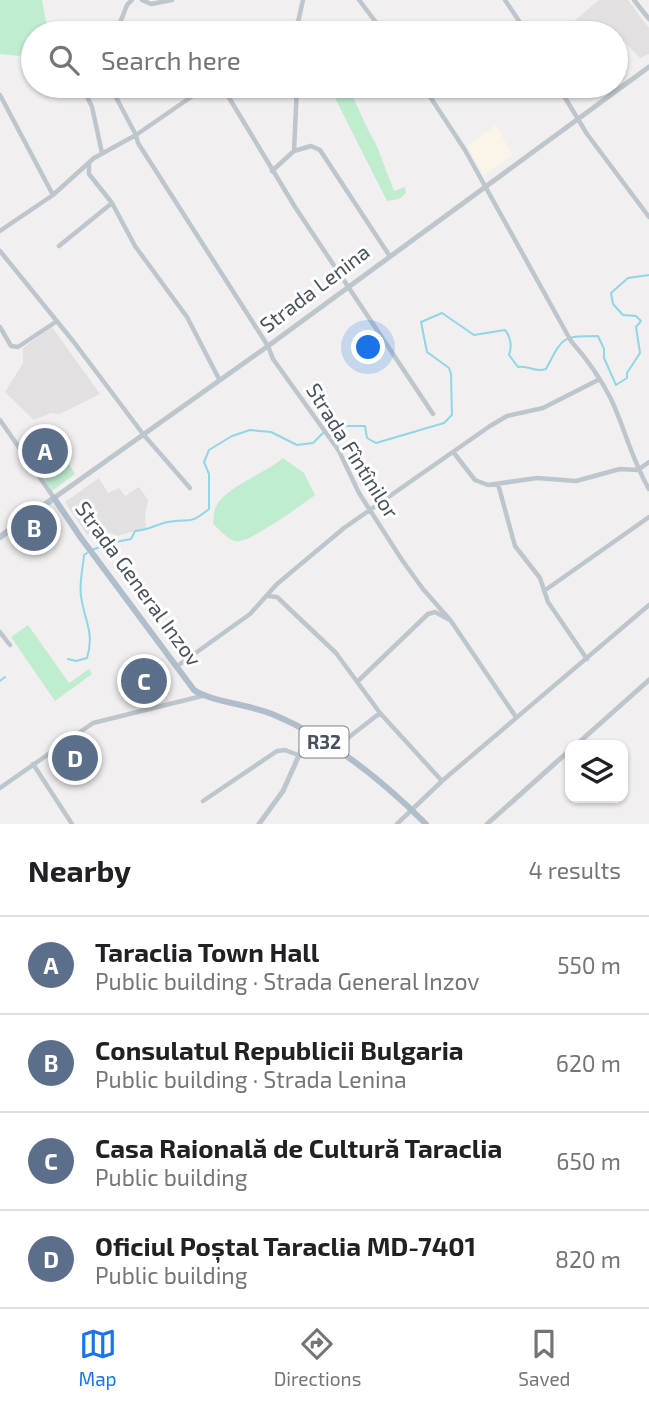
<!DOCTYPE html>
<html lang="en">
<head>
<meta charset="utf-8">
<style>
  :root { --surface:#fff; --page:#f2f2f2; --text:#202124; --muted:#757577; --line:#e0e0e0; --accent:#1a73e8 }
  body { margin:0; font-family:"Exo 2",sans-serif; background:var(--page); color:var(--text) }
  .controls { position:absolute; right:21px; bottom:21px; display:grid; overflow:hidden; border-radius:14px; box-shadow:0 2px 5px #0004 }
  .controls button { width:63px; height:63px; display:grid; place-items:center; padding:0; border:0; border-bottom:2px solid var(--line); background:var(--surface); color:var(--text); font:35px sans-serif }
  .you { position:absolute; left:369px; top:348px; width:24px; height:24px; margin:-18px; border:5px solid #fff; border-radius:50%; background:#1a73e8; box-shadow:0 0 0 10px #1a73e833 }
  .badge { display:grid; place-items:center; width:46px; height:46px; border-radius:50%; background:var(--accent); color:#fff; font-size:23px; font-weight:700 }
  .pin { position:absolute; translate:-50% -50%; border:4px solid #fff; box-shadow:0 2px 7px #0006 }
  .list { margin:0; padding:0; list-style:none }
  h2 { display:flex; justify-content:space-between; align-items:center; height:91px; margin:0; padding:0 28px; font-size:30px }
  h2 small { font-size:23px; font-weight:400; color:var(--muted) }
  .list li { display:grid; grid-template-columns:46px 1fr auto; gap:21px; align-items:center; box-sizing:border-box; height:98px; padding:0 28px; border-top:2px solid var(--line) }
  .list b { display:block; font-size:26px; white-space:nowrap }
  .list p { margin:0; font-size:23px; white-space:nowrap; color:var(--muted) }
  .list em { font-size:23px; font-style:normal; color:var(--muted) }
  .icon { flex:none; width:38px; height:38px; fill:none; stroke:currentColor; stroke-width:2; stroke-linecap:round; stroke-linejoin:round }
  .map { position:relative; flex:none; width:649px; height:824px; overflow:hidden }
  .search { position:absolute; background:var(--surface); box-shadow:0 2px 5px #0004; left:21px; right:21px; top:21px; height:77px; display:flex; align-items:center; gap:18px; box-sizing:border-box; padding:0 24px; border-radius:38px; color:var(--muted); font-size:26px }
  .sheet { height:483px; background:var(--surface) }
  nav { display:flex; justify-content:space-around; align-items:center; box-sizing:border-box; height:98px; border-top:2px solid var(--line); background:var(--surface); font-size:19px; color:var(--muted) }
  nav a { display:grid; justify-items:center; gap:4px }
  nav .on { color:var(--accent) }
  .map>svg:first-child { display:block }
  .commercial { fill:#fbf5e9 }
  .education { fill:#e2e0e0 }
  .green { fill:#c0ecd0 }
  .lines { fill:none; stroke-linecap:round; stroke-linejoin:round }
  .stream { stroke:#90d6e6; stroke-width:2 }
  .minor { stroke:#bec6cd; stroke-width:4.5 }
  .tertiary { stroke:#bec6cd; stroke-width:5 }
  .secondary { stroke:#bdc7d1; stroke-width:6 }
  .primary { stroke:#b0becc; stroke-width:6 }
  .labels { text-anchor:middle; stroke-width:6; stroke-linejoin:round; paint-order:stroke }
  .shield { fill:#fff; stroke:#7f868c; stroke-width:2 }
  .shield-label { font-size:19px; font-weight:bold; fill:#48525b }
  .street-label { font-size:21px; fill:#48525b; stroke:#fff }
</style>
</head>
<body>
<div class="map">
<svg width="649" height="824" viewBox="0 0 649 824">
  <rect width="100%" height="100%" fill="#f1efef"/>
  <path class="commercial" d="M496,125L512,155L484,175L467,146Z"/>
  <path class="education" d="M599,0H628L649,28V54L640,58L616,33H579L572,23Z
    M52,327L100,394L60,414L51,413L34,420L5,392L23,363V348Z
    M99,478L108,493L119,488L125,496L139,487L148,500L145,515L146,528L117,536L98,528L87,535L65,502Z"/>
  <path class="green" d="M0,0H42L48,32L33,33V44L19,56L0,54Z
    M329,86H348L368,130L376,144L394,191L405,187L406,193L399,199L387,201Z
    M64,456L75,474L52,491L39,471Z
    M283,458L304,473L315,495C303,504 247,545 235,541C227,539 219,529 213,524C214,518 213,512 216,507C224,488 266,473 283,458Z
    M28,625L69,683L89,669L92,674L55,701L11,637Z"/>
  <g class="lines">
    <path class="stream" d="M327,429L337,422L346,426H365L367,438L376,443L444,423L452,415L451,374L449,368L427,352L421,322L442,313L474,335L505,330C511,337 512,347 509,355L518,367C530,365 534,373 546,369C563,337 561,336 598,336L604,349V358L616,385L627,378V373L640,353L636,327L641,321L636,316L623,315L613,304L611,293L628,278L649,275
      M92,550L110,543L131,539L135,531C150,530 156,524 168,522C190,517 187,527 209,509V474L204,462L209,450L232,436L250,430L271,432L297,445L313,443L323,433
      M68,659L76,661L87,658C95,632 84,620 81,596C79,583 83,568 84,555L87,553
      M0,681L5,677"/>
    <path class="minor" d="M142,0L151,4L172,0
      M359,0L384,33
      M505,0L527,33
      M634,0L649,19
      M298,22V33
      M116,33L127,5L132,0
      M143,33L147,29
      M282,33L298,22L303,0
      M82,86L92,107L102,153
      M110,86L136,135L138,143L268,346L273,359L339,451L359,493L402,560L423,589L451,621L516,717
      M222,86L295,207L433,414
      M423,86L465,150L571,341C586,358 601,379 611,399C625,429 632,460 649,489
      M558,86L587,134L649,217
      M0,95L53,195
      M294,151L311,146L320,150L389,255
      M89,163V174L112,203L135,246L187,317L219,379
      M272,171L294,151L297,86
      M0,231L53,195L94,158L136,135L207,86
      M59,246L112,203
      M0,251L73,341L143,434L190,488
      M0,327L11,346L18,347L57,321
      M0,420L54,498
      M454,453L475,480L488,485L537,478L576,481L620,469L638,470L649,462
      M498,484L515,546L540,578L548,602L587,659
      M544,591L649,517
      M268,596L277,597L336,653L380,713L442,781
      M0,632L10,645
      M176,667L250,614L277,584L344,528L490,426L507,416L543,408L598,380
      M358,681L428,614L435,612L450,620
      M335,748L380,713
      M33,764L72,824
      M0,788L93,723L202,696
      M203,801L277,751L285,750L298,755
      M397,824L442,781L649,605"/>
    <path class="tertiary" d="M54,498L268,346L649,67
      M576,745L649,680
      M259,824L283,791L309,733
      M487,824L570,750"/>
    <path class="secondary" d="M0,537L54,498"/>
    <path class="primary" d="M54,498L81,538L194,690C209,701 251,705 272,714C330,738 382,780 426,824"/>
  </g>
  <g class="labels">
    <rect class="shield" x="299.5" y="726.5" width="49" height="31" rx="5"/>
    <g class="shield-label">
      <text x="324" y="749">R32</text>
    </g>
    <g class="street-label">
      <text transform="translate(315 289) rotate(-37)" y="7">Strada Lenina</text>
      <text transform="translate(352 451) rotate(58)" y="7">Strada Fîntînilor</text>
      <text transform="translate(138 584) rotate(54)" y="7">Strada General Inzov</text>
    </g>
  </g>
</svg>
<div class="controls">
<button><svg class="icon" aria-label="layers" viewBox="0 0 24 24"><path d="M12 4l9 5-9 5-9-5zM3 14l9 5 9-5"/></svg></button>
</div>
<div class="you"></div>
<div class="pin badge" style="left:45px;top:451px;background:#5c6f8a">A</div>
<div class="pin badge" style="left:34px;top:528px;background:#5c6f8a">B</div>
<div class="pin badge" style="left:144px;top:681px;background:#5c6f8a">C</div>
<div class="pin badge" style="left:75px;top:758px;background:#5c6f8a">D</div>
<div class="search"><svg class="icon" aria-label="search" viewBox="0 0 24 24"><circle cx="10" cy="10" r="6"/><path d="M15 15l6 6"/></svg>Search here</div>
</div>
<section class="sheet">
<h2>Nearby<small>4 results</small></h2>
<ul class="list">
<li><span class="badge" style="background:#5c6f8a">A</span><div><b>Taraclia Town Hall</b><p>Public building · Strada General Inzov</p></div><em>550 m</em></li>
<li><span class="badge" style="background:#5c6f8a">B</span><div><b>Consulatul Republicii Bulgaria</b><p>Public building · Strada Lenina</p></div><em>620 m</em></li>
<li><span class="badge" style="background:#5c6f8a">C</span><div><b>Casa Raională de Cultură Taraclia</b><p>Public building</p></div><em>650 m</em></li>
<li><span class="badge" style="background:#5c6f8a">D</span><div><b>Oficiul Poștal Taraclia MD-7401</b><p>Public building</p></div><em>820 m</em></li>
</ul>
</section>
<nav>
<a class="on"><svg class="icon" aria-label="map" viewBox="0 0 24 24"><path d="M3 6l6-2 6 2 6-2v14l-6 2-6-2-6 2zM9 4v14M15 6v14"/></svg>Map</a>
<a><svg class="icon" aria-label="directions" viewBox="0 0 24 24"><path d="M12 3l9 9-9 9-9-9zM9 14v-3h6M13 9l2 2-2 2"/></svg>Directions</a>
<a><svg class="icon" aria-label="saved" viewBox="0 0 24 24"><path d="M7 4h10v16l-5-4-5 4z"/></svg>Saved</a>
</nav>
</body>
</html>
